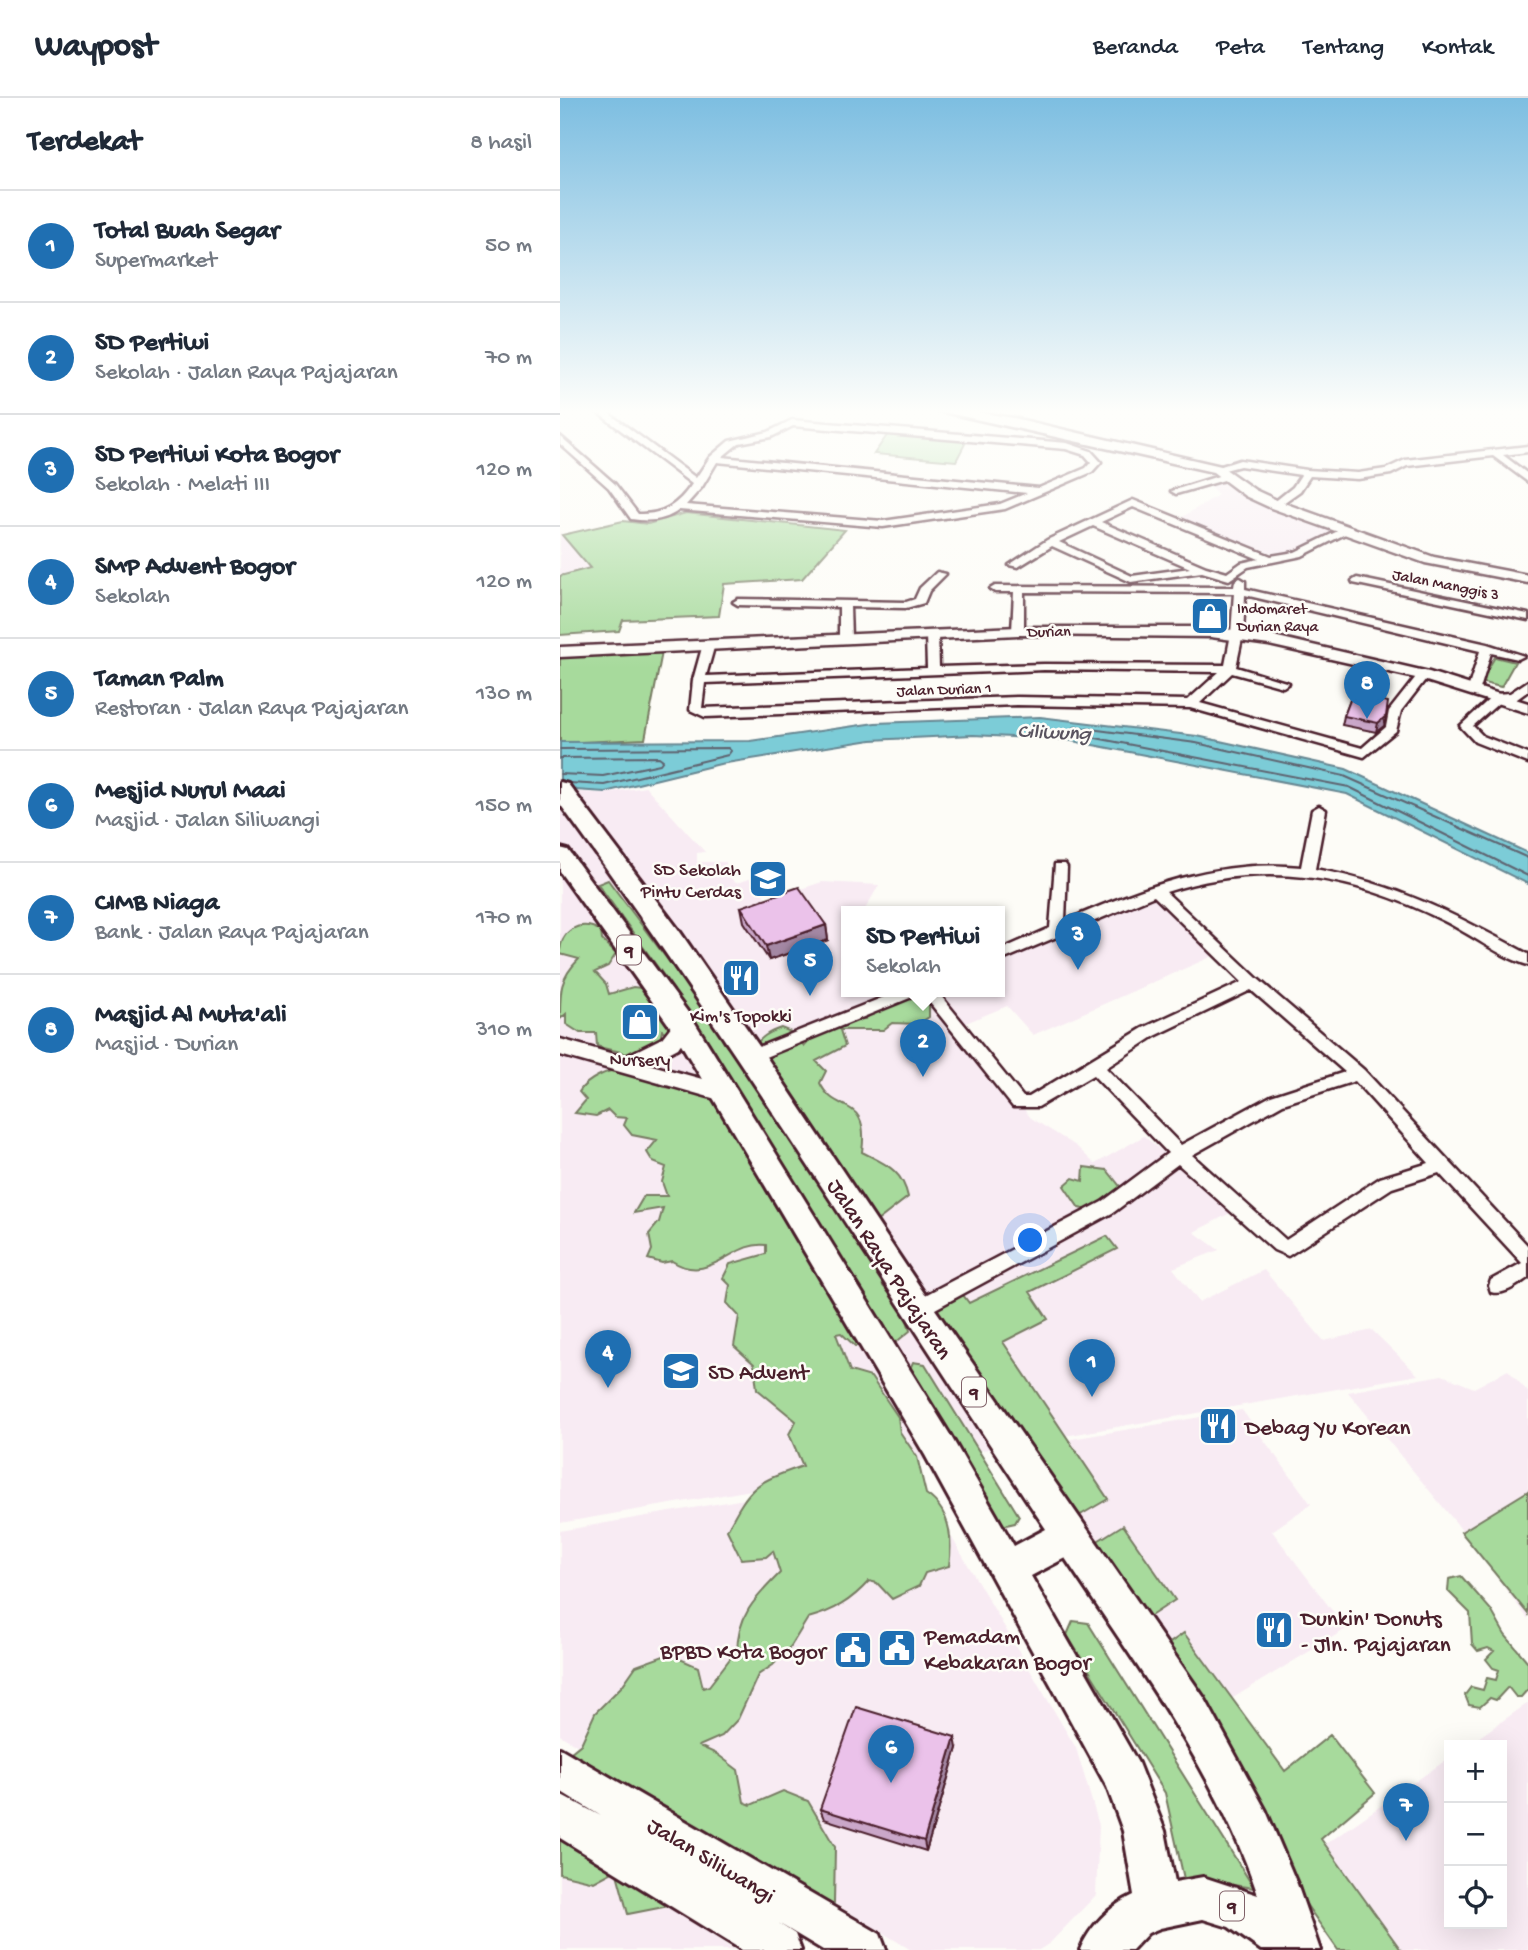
<!DOCTYPE html>
<html lang="id">
<head>
<meta charset="utf-8">
<style>
  :root { --surface:#fff; --page:#f6f6f7; --text:#1f2937; --muted:#747a83; --line:#e0e1e3; --accent:#1f6fb2 }
  body { margin:0; font-family:"Gochi Hand",sans-serif; background:var(--page); color:var(--text) }
  .controls { position:absolute; right:21px; bottom:21px; display:grid; overflow:hidden; border-radius:0px; box-shadow:0 7px 28px #0002 }
  .controls button { width:63px; height:63px; display:grid; place-items:center; padding:0; border:0; border-bottom:2px solid var(--line); background:var(--surface); color:var(--text); font:35px sans-serif }
  .you { position:absolute; left:471px; top:1143px; width:24px; height:24px; margin:-18px; border:5px solid #fff; border-radius:50%; background:#1a73e8; box-shadow:0 0 0 10px #1a73e833 }
  .badge { display:grid; place-items:center; width:46px; height:46px; border-radius:50%; background:var(--accent); color:#fff; font-size:23px; font-weight:700 }
  .pin { position:absolute; translate:-50% -58px; filter:drop-shadow(0 2px 4px #0008) }
  .pin::after { content:''; position:absolute; top:37px; width:24px; height:21px; background:inherit; clip-path:polygon(0 0,100% 0,50% 100%) }
  .popup { position:absolute; left:281px; top:808px; width:164px; height:91px; box-sizing:border-box; display:grid; place-content:center; border-radius:0px; background:var(--surface); filter:drop-shadow(0 2px 5px #0005); font-size:23px; white-space:nowrap; color:var(--muted) }
  .popup b { font-size:26px; color:var(--text) }
  .popup::after { content:''; position:absolute; left:50%; top:100%; margin-left:-14px; border:14px solid transparent; border-top-color:var(--surface) }
  .list { margin:0; padding:0; list-style:none }
  h2 { display:flex; justify-content:space-between; align-items:center; height:91px; margin:0; padding:0 28px; font-size:30px }
  h2 small { font-size:23px; font-weight:400; color:var(--muted) }
  .list li { display:grid; grid-template-columns:46px 1fr auto; gap:21px; align-items:center; box-sizing:border-box; height:112px; padding:0 28px; border-top:2px solid var(--line) }
  .list b { display:block; font-size:26px; white-space:nowrap }
  .list p { margin:0; font-size:23px; white-space:nowrap; color:var(--muted) }
  .list em { font-size:23px; font-style:normal; color:var(--muted) }
  .icon { flex:none; width:38px; height:38px; fill:none; stroke:currentColor; stroke-width:2; stroke-linecap:round; stroke-linejoin:round }
  .map { position:relative; flex:none; width:968px; height:1852px; overflow:hidden }
  header { display:flex; align-items:center; gap:42px; box-sizing:border-box; height:98px; padding:0 35px; background:var(--surface); border-bottom:2px solid var(--line) }
  header strong { font-size:33px }
  nav { display:flex; gap:38px; margin-inline-start:auto; font-size:24px }
  main { display:flex }
  aside { flex:1; background:var(--surface) }
  .map>svg:first-child { display:block }
  .built { fill:#f8ebf3 }
  .green { fill:#a7da9c; stroke:#787c64; stroke-width:2 }
  .water { fill:#7cccd7; stroke:#688792; stroke-width:2 }
  .lines { fill:none; stroke-linecap:round; stroke-linejoin:round }
  .shore { stroke:#5e6470; stroke-width:2 }
  .minor-casing { stroke:#4a1f2b; stroke-width:5 }
  .tertiary-casing { stroke:#4a1f2b; stroke-width:5 }
  .primary-casing { stroke:#4a1f2b; stroke-width:6 }
  .trunk-casing { stroke:#4a1f2b; stroke-width:6 }
  .minor { fill:#fdfcf7; fill-rule:evenodd }
  .tertiary { fill:#fdfcf7; fill-rule:evenodd }
  .primary { fill:#fdfcf7; fill-rule:evenodd }
  .trunk { fill:#fdfcf7; fill-rule:evenodd }
  .wall { fill:#caa7c9; stroke:#4a1f2b; stroke-width:2 }
  .shaded-wall { fill:#a488a4; stroke:#4a1f2b; stroke-width:2 }
  .building { fill:#ebc2ea; stroke:#4a1f2b; stroke-width:2 }
  .labels { text-anchor:middle; stroke-width:5; stroke-linejoin:round; paint-order:stroke }
  .far-street-label { font-size:16px; fill:#4a1f2b; stroke:#fdfcf7 }
  .far-poi-label { font-size:16px; fill:#4a1f2b; stroke:#fdfcf7; text-anchor:start }
  .shield { fill:#fdfcf7; stroke:#806168; stroke-width:2 }
  .shield-label { font-size:18px; font-weight:bold; fill:#4a1f2b }
  .poi-label { font-size:19px; fill:#4a1f2b; stroke:#fdfcf7 }
  .water-label { font-size:21px; font-style:italic; fill:#59535f; stroke:#fdfcf7 }
  .near-street-label { font-size:23px; fill:#4a1f2b; stroke:#fdfcf7 }
  .near-poi-label { font-size:23px; fill:#4a1f2b; stroke:#fdfcf7; text-anchor:start }
</style>
</head>
<body>
<header>
<strong>Waypost</strong>
<nav><a>Beranda</a><a>Peta</a><a>Tentang</a><a>Kontak</a></nav>
</header>
<main>
<aside>
<h2>Terdekat<small>8 hasil</small></h2>
<ul class="list">
<li><span class="badge">1</span><div><b>Total Buah Segar</b><p>Supermarket</p></div><em>50 m</em></li>
<li><span class="badge">2</span><div><b>SD Pertiwi</b><p>Sekolah · Jalan Raya Pajajaran</p></div><em>70 m</em></li>
<li><span class="badge">3</span><div><b>SD Pertiwi Kota Bogor</b><p>Sekolah · Melati III</p></div><em>120 m</em></li>
<li><span class="badge">4</span><div><b>SMP Advent Bogor</b><p>Sekolah</p></div><em>120 m</em></li>
<li><span class="badge">5</span><div><b>Taman Palm</b><p>Restoran · Jalan Raya Pajajaran</p></div><em>130 m</em></li>
<li><span class="badge">6</span><div><b>Mesjid Nurul Maai</b><p>Masjid · Jalan Siliwangi</p></div><em>150 m</em></li>
<li><span class="badge">7</span><div><b>CIMB Niaga</b><p>Bank · Jalan Raya Pajajaran</p></div><em>170 m</em></li>
<li><span class="badge">8</span><div><b>Masjid Al Muta'ali</b><p>Masjid · Durian</p></div><em>310 m</em></li>
</ul>
</aside>
<div class="map">
<svg width="968" height="1852" viewBox="0 0 968 1852">
  <rect width="100%" height="100%" fill="#fdfcf7"/>
  <filter id="ink" filterUnits="userSpaceOnUse"><feTurbulence type="fractalNoise" baseFrequency=".0143" numOctaves="2"/><feDisplacementMap in="SourceGraphic" scale="14" xChannelSelector="R" yChannelSelector="G"/><feConvolveMatrix kernelMatrix="1 2 1 2 8 2 1 2 1" color-interpolation-filters="sRGB"/></filter>
  <g filter="url(#ink)">
    <path class="built" d="M664,380L781,434L728,461L619,421L658,397L649,388Z
      M0,434L28,470L0,477Z
      M86,689L145,754L137,755V764H166V776L176,785L193,780L207,802L262,784L319,787L304,813H286V893H369L471,1020L516,1048L535,1066L584,1038L674,1113L634,1134L659,1152L613,1170L639,1204L704,1172L764,1243L812,1232L858,1277L0,1425V693L44,695Z
      M596,800L660,855L473,937L447,908L401,927L375,893H440V862Z
      M948,1272L968,1294V1521L897,1426L788,1294L882,1277L914,1290Z
      M682,1312L751,1406L712,1433L786,1531L627,1628L453,1351Z
      M352,1372L516,1650L539,1727L536,1797L490,1845L479,1852H351L0,1637V1433Z
      M968,1605V1852H813L752,1756L889,1660V1826H942V1647H908Z
      M0,1735L174,1852H0Z"/>
    <path class="green" d="M328,336L407,342L396,363L314,356Z
      M126,415L285,432L242,481L164,486L159,518L63,522L59,533L0,537V478L30,470L2,437L63,423L88,426Z
      M103,549L85,641L0,645V555Z
      M935,559L955,564L941,589L920,584Z
      M48,782L128,889L131,888C139,896 148,905 154,914C166,933 152,945 182,958C200,945 198,938 221,930L234,935L244,948L267,922L305,921C317,910 345,901 361,898L369,906V919L358,926L332,925L323,932H280L285,948L256,963L266,973L260,985C275,1018 310,996 302,1054C325,1066 342,1071 348,1099L312,1127L323,1188L344,1211L350,1233L330,1249L295,1248L281,1235L276,1236L290,1273L311,1279L338,1319L340,1334L357,1359L366,1396C390,1412 393,1441 389,1468L365,1475L359,1488L332,1501L317,1485L309,1483C291,1503 274,1513 248,1520L231,1548L213,1567L198,1577L178,1621L162,1638L139,1648L157,1656L178,1672L184,1704L191,1707L223,1693L248,1703L275,1749L274,1805L265,1812L124,1805L68,1816L56,1772L34,1784L0,1776V1663L21,1646L35,1615L62,1588L76,1568L109,1556L138,1569L143,1590L149,1588L172,1558L177,1556C177,1518 194,1501 220,1475L213,1453L206,1459L181,1461L167,1432C191,1386 195,1385 243,1368L229,1336L236,1323L197,1291L194,1266L174,1248L179,1218L167,1205L170,1187L163,1180L170,1166L206,1156V1147C173,1142 150,1188 112,1163L102,1165L88,1161L92,1152L89,1136L99,1124L103,1110L74,1115L84,1098H107L102,1084L106,1069L93,1064L87,1054L97,1042L72,1037L64,1027L67,1020L55,1019L48,1012L36,1018L15,1015L26,1002L19,994C26,982 49,970 64,972L69,978L82,975L104,989L118,990L126,978L151,975L157,957L149,944L112,939L102,932L100,943L85,953L68,957C58,951 48,953 37,948L36,935H20L6,926V916L0,921C0,892 0,880 19,861L0,856C0,833 19,820 41,833L42,842L56,856L48,868L35,874L46,886L49,896L73,889L97,892L103,899L114,892L38,786Z
      M524,1069L547,1072L566,1096L537,1114L519,1110L504,1088L513,1080L523,1083Z
      M547,1138L557,1151L470,1194L488,1221L443,1244L548,1401L498,1430L363,1216L403,1197L409,1205Z
      M353,1264L365,1266L459,1418L455,1425L441,1428L348,1275Z
      M968,1393V1516L901,1434Z
      M563,1427L615,1502L580,1525L528,1449Z
      M901,1478L931,1512L945,1537L968,1564V1591L961,1599H956L948,1589L936,1602L930,1600L920,1609L909,1607L905,1597L911,1589L923,1592L927,1580L936,1582L939,1572L933,1570L926,1561L934,1553L928,1550L918,1553L912,1546L910,1515L888,1493L889,1481Z
      M513,1523L528,1525L694,1790L652,1784L626,1790L605,1695L507,1537Z
      M624,1535L725,1673L770,1637L815,1695L761,1741L841,1852H778L579,1567Z"/>
    <path class="water" d="M480,619L637,638L786,671L968,755V786L787,696L507,642L413,637L311,642L160,666L45,694L0,691V644L190,643L315,625Z"/>
    <g class="lines">
      <path class="shore" d="M0,651L168,650L171,653L168,657L44,687L9,685
        M0,660L99,659L103,662L100,666L43,678L0,676
        M968,760L784,678L636,645L515,629L512,632L515,636L789,689L968,778"/>
      <g class="minor-casing">
        <path id="minor" d="M33,311H43L136,380L150,359L169,343L208,334L232,322L507,345L531,353L541,364L532,374L445,411L323,429L119,412C105,423 89,424 71,421L49,390L0,346V338L55,386L78,416C103,417 118,407 132,386ZM233,328L506,351L525,357L531,364L526,370L479,390L162,359L179,345L211,339ZM157,364L467,395L440,406L323,423L126,407L142,389Z
          M968,348V354L943,357L968,376V384L933,358L847,368L831,376L798,381L750,378L740,393L716,410L711,407L713,405L733,389L741,377L680,368L657,374L652,371L680,362L747,372L798,375L826,371L845,362Z
          M668,375L671,376V380L616,396L611,393Z
          M573,402L711,458L735,454L784,430L793,432L742,458L688,469L669,482L642,474L571,484L492,448L458,469L449,467L487,442ZM573,409L699,461L681,465L667,475L646,469L541,424ZM533,428L630,470L572,478L499,444Z
          M377,474L386,476L369,493L364,505L346,510L290,509L291,540L285,543L279,540V509L178,507L173,504L178,501L346,504L355,501L360,490Z
          M680,480L685,483V491L927,546L964,558L958,561L931,555L920,591L914,595L908,591L920,553L685,497L683,536L676,569L729,585L723,589L672,575L640,605L802,650L826,629L829,613L859,575H867L869,577L841,613L836,633L804,659L630,610L457,607L145,619L130,612L133,582L143,546L149,543L155,546L146,578L367,570L366,536L372,533L378,536L379,569L484,566L665,567L671,536L674,495L464,494V533L458,536L452,533L454,494H435L430,491L435,488L674,489L675,483ZM484,572L659,574L628,602L457,599L142,610L145,585Z
          M797,480L968,516V522L793,485L792,483Z
          M968,583V593L957,601L942,602L913,628L923,638L968,656V665L915,644L900,628L935,596L950,595Z
          M759,708L766,712L755,771C837,786 896,817 968,856V867C940,859 909,835 882,822C792,777 703,762 606,794L698,881L804,972L968,1148V1180C957,1187 944,1198 931,1194L929,1188L931,1182L962,1165L879,1075L832,1090L728,1158L714,1152L618,1066L554,1114L364,1217L357,1219L350,1217L347,1211L350,1205L542,1104L608,1055L533,977L478,1009H453L362,895L198,962H186L184,958L186,954L339,893H377L463,999H469L583,930L682,884L594,798L440,863V852L490,830L495,766H505L507,769L505,823C580,790 658,760 741,769L752,712ZM691,892L785,974L711,998L621,1047L546,970L595,938ZM795,983L869,1065L820,1080L726,1142L632,1057L723,1006Z"/>
      </g>
      <g class="tertiary-casing">
        <path id="tertiary" d="M370,311H398L454,320L661,368L695,392L721,404L874,459L968,477V485L865,465L711,410L685,398L653,374Z
          M458,529H651L709,537L869,574L968,605V615L860,581L709,547L651,539L458,537L0,559V549Z
          M123,920L130,922L134,927L118,950L88,966L171,989L174,995L171,1001L163,1003L0,957V941L64,959L102,940L116,922Z"/>
      </g>
      <g class="primary-casing">
        <path id="primary" d="M0,1650L320,1836L326,1852H263L218,1825L235,1836L241,1852H182L0,1740V1696L41,1718L0,1693Z"/>
      </g>
      <g class="trunk-casing">
        <path id="trunk" d="M0,684L8,686L118,831L201,951L368,1201L645,1601L706,1713L737,1786L760,1852H701L669,1829L643,1821L600,1830L588,1835L572,1852H520C530,1828 550,1808 574,1797L563,1733L547,1689L365,1357L114,934L0,774V750L8,752L132,920L389,1335L454,1448L486,1431C324,1188 172,941 0,706ZM505,1460C576,1567 656,1673 698,1797L643,1779L615,1784L605,1733L578,1665L471,1478Z"/>
      </g>
      <use href="#minor" class="minor"/>
      <use href="#tertiary" class="tertiary"/>
      <use href="#primary" class="primary"/>
      <use href="#trunk" class="trunk"/>
    </g>
    <path class="wall" d="M792,597L824,628L816,634L782,627L784,618Z
      M181,809L266,827L268,842L209,862L184,824Z
      M397,1650L366,1753L264,1721L260,1711Z"/>
    <path class="shaded-wall" d="M826,618L824,628L816,634L818,625Z
      M266,827L268,842L209,862L206,848Z
      M395,1639L397,1650L366,1753L364,1743Z"/>
    <path class="building" d="M792,597L828,604L826,618L818,625L784,618Z
      M239,789L266,827L206,848L181,809Z
      M296,1609L395,1639L364,1743L260,1711Z"/>
  </g>
  <linearGradient id="sky" x2="0" y2="1"><stop stop-color="#7dbee1"/><stop offset="0.55" stop-color="#fefefb"/><stop offset="1" stop-color="#fefefb" stop-opacity="0"/></linearGradient>
  <rect width="968" height="570" fill="url(#sky)"/>
  <defs>
    <g id="shop-square" transform="scale(2.0125)"><rect x="-9" y="-9" width="18" height="18" rx="4" fill="#1f6fb2" stroke="#fdfcf7"/><path d="M-5-2.5h2.3a2.7 3.5 0 0 1 5.4 0H5L5.5 6h-11ZM-1.5-2.5h3a1.5 2.3 0 0 0-3 0Z" fill="#fff"/></g>
    <g id="school-square" transform="scale(2.0125)"><rect x="-9" y="-9" width="18" height="18" rx="4" fill="#1f6fb2" stroke="#fdfcf7"/><path d="M0-5L7-2L0 1L-7-2ZM-4 1L0 2.5L4 1V4Q0 6-4 4Z" fill="#fff"/></g>
    <g id="restaurant-square" transform="scale(2.0125)"><rect x="-9" y="-9" width="18" height="18" rx="4" fill="#1f6fb2" stroke="#fdfcf7"/><path d="M-5-6h1v4h1v-4h1v4h1v-4h1v5L-1.5 .5V6h-2V.5L-5-1ZM5-6V6H3V1.5H1.5Q1.5-4 5-6Z" fill="#fff"/></g>
    <g id="civic-square" transform="scale(2.0125)"><rect x="-9" y="-9" width="18" height="18" rx="4" fill="#1f6fb2" stroke="#fdfcf7"/><path d="M-.6-6.5H3V-4.5H.6V-3L4-1V1h2V6H-6V1h2V-1L-.6-3ZM-1.2 2.5V6h2.4V2.5Z" fill="#fff"/></g>
  </defs>
  <g fill-rule="evenodd">
    <use href="#shop-square" x="650" y="518"/>
    <use href="#school-square" x="208" y="781"/>
    <use href="#restaurant-square" x="181" y="880"/>
    <use href="#shop-square" x="80" y="924"/>
    <use href="#school-square" x="121" y="1273"/>
    <use href="#restaurant-square" x="658" y="1328"/>
    <use href="#restaurant-square" x="714" y="1532"/>
    <use href="#civic-square" x="337" y="1550"/>
    <use href="#civic-square" x="293" y="1552"/>
  </g>
  <g class="labels">
    <g class="far-street-label">
      <text transform="translate(886 485) rotate(11)" y="6">Jalan Manggis 3</text>
      <text transform="translate(489 532) rotate(-1)" y="6">Durian</text>
      <text transform="translate(384 590) rotate(-2)" y="6">Jalan Durian 1</text>
    </g>
    <g class="far-poi-label">
      <text x="677" y="515">Indomaret<tspan x="677" dy="18">Durian Raya</tspan></text>
    </g>
    <g class="shield">
      <rect x="57" y="837.5" width="24" height="29" rx="5"/>
      <rect x="402" y="1279.5" width="24" height="29" rx="5"/>
      <rect x="660" y="1793.5" width="24" height="29" rx="5"/>
    </g>
    <g class="shield-label">
      <text x="69" y="858">9</text>
      <text x="414" y="1300">9</text>
      <text x="672" y="1814">9</text>
    </g>
    <g class="poi-label">
      <text x="181" y="777" text-anchor="end">SD Sekolah<tspan x="181" dy="22">Pintu Cerdas</tspan></text>
      <text x="181" y="923">Kim's Topokki</text>
      <text x="80" y="967">Nursery</text>
    </g>
    <g class="water-label">
      <text transform="translate(494 633) rotate(2)" y="7">Ciliwung</text>
    </g>
    <g class="near-street-label">
      <text transform="translate(331 1170) rotate(57)" y="8">Jalan Raya Pajajaran</text>
      <text transform="translate(152 1761) rotate(31)" y="8">Jalan Siliwangi</text>
    </g>
    <g class="near-poi-label">
      <text x="148" y="1281">SD Advent</text>
      <text x="685" y="1336">Debag Yu Korean</text>
      <text x="741" y="1527">Dunkin' Donuts<tspan x="741" dy="26">- Jln. Pajajaran</tspan></text>
      <text x="364" y="1545">Pemadam<tspan x="364" dy="26">Kebakaran Bogor</tspan></text>
      <text x="266" y="1560" text-anchor="end">BPBD Kota Bogor</text>
    </g>
  </g>
</svg>
<div class="controls">
<button>+</button>
<button>−</button>
<button><svg class="icon" aria-label="locate" viewBox="0 0 24 24"><circle cx="12" cy="12" r="6"/><path d="M12 2v4M12 18v4M2 12h4M18 12h4"/></svg></button>
</div>
<div class="you"></div>
<div class="pin badge" style="left:532px;top:1299px">1</div>
<div class="pin badge" style="left:363px;top:979px">2</div>
<div class="popup"><b>SD Pertiwi</b>Sekolah</div>
<div class="pin badge" style="left:518px;top:872px">3</div>
<div class="pin badge" style="left:48px;top:1290px">4</div>
<div class="pin badge" style="left:250px;top:898px">5</div>
<div class="pin badge" style="left:331px;top:1685px">6</div>
<div class="pin badge" style="left:846px;top:1743px">7</div>
<div class="pin badge" style="left:807px;top:621px">8</div>
</div>
</main>
</body>
</html>
